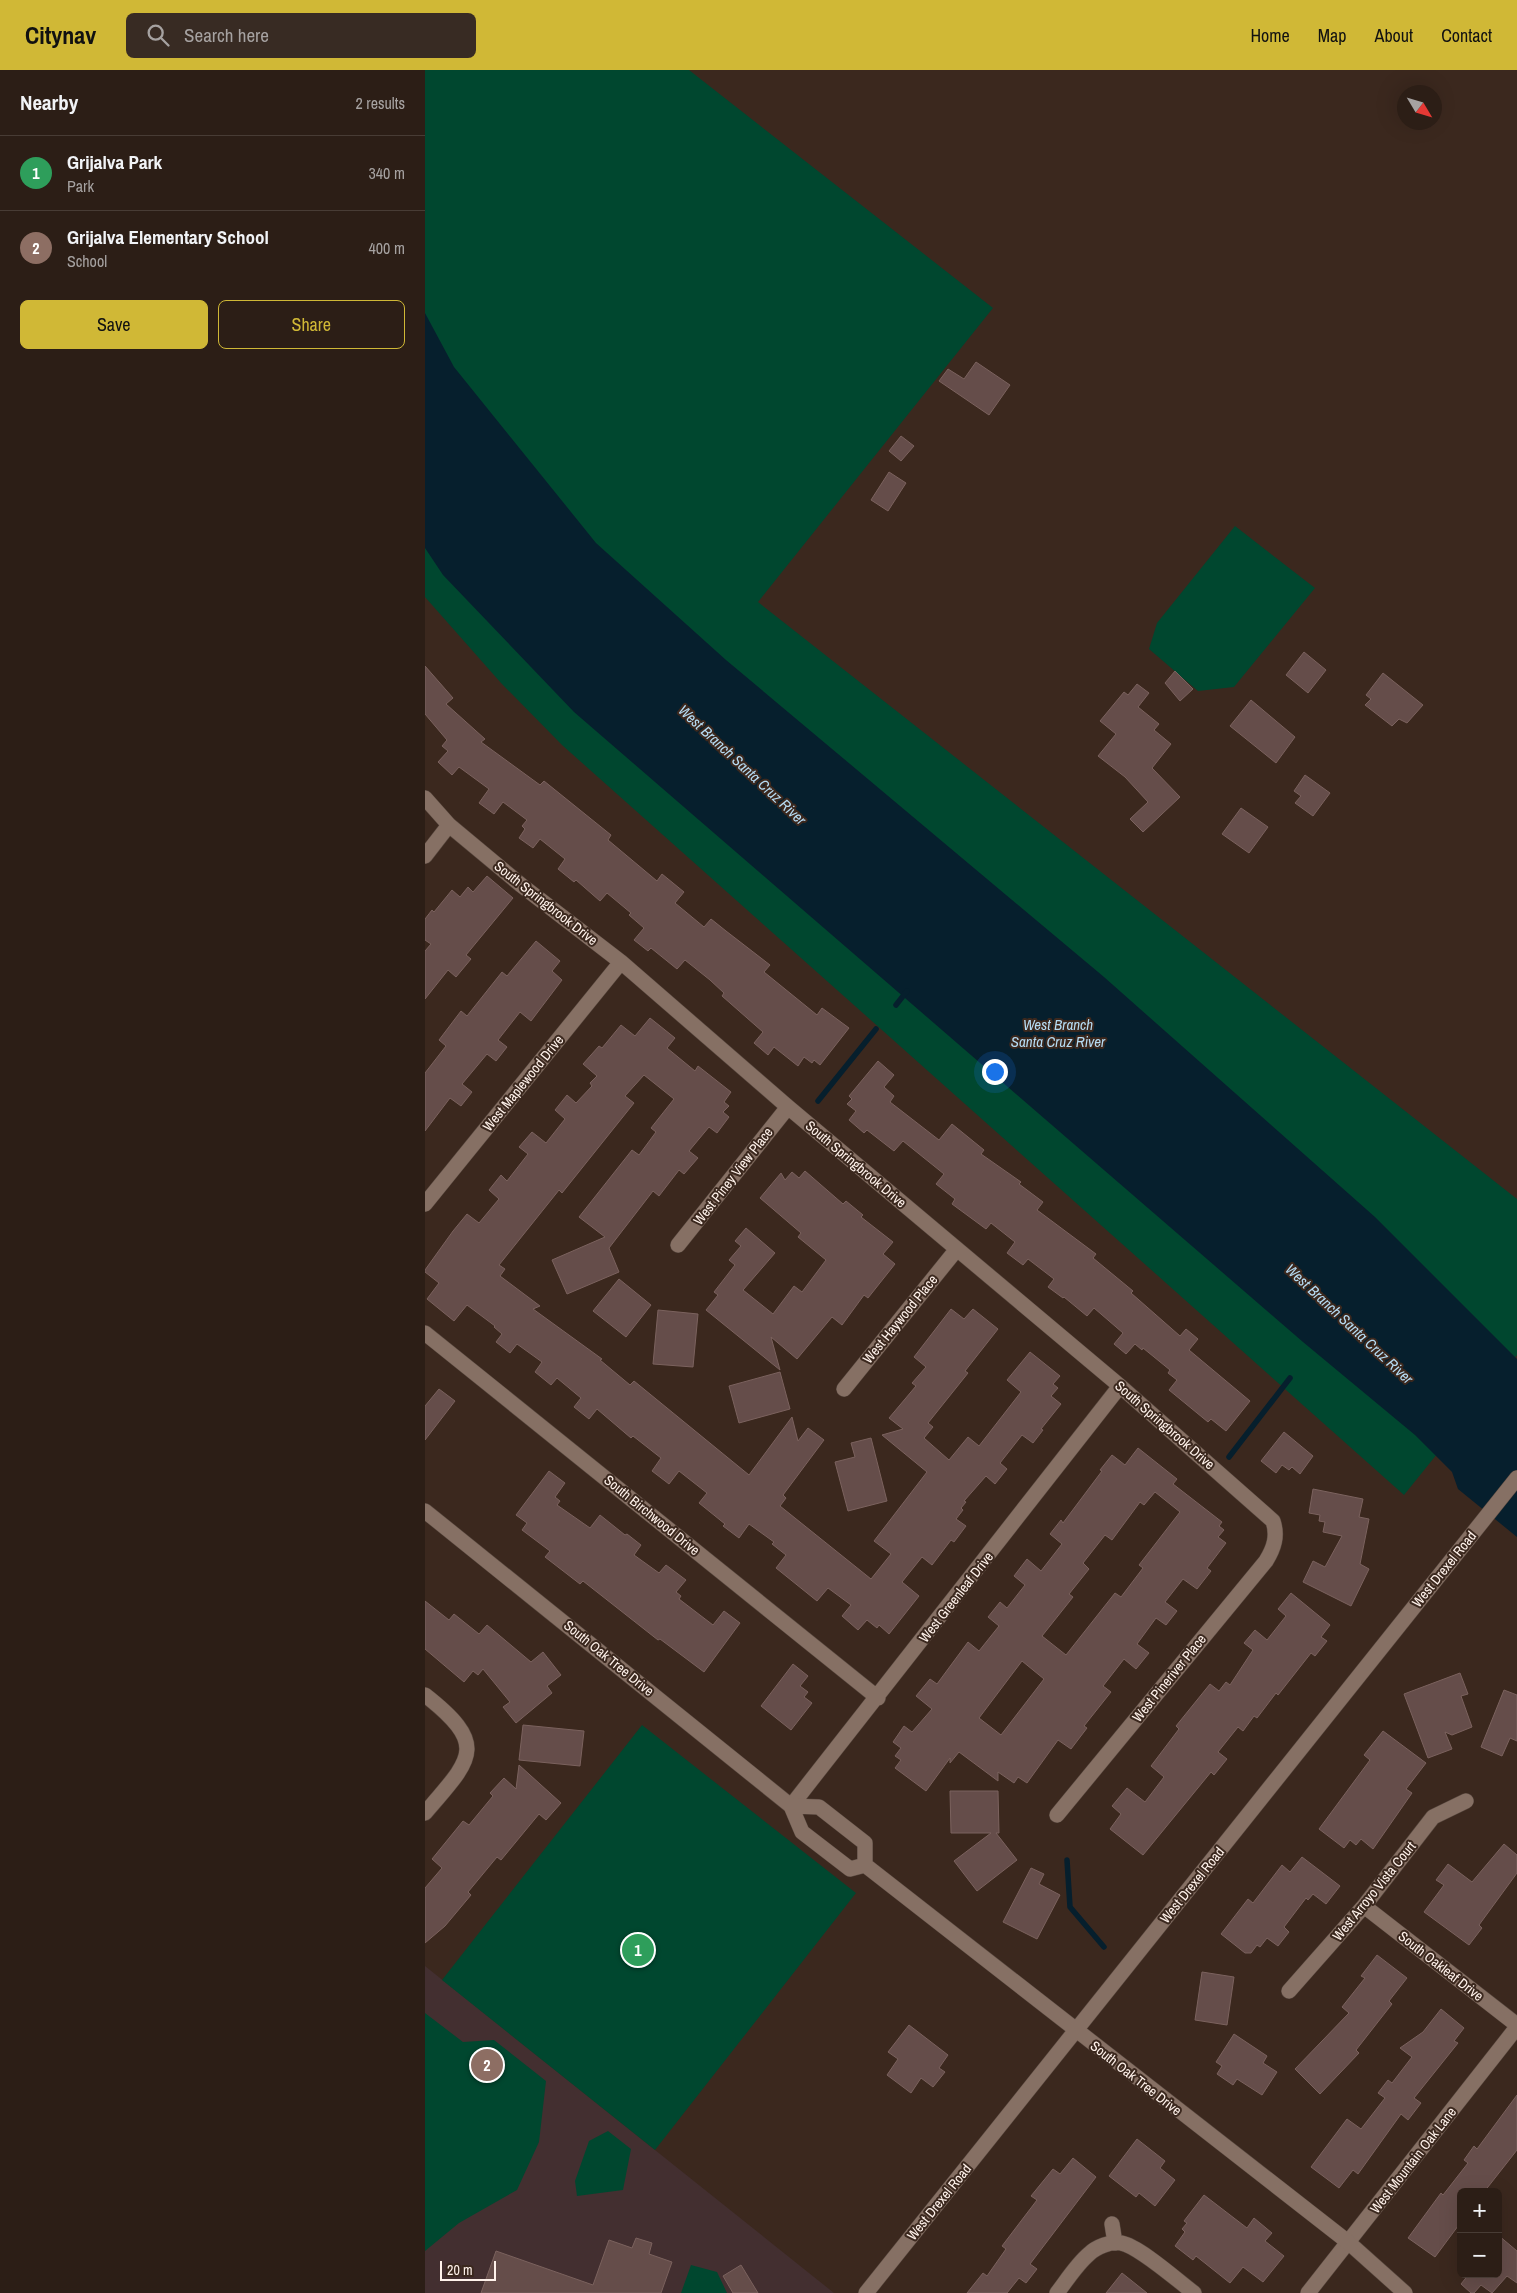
<!DOCTYPE html>
<html lang="en">
<head>
<meta charset="utf-8">
<style>
  :root { --surface:#2c1e16; --page:#382b23; --text:#f1f3f6; --muted:#a6a2a1; --line:#483c35; --accent:#d0b836 }
  body { margin:0; font-family:"Archivo Narrow",sans-serif; background:var(--page); color:var(--text) }
  .controls { position:absolute; right:15px; bottom:15px; display:grid; overflow:hidden; border-radius:8px; box-shadow:0 5px 20px #0002 }
  .controls button { width:45px; height:45px; display:grid; place-items:center; padding:0; border:0; border-bottom:1px solid var(--line); background:var(--surface); color:var(--text); font:25px sans-serif }
  .compass { position:absolute; left:972px; top:15px; width:45px; height:45px; border-radius:50%; background:var(--surface); box-shadow:0 5px 20px #0002; rotate:128deg }
  .scale { position:absolute; left:15px; bottom:12px; width:56px; box-sizing:border-box; padding-left:5px; border:2px solid #fff2eb; border-top:0; font-size:14px; line-height:18px; white-space:nowrap; color:#fff2eb; -webkit-text-stroke:4px #3b281e; paint-order:stroke }
  .you { position:absolute; left:569px; top:1001px; width:18px; height:18px; margin:-12px; border:4px solid #fff; border-radius:50%; background:#1a73e8; box-shadow:0 0 0 8px #1a73e833 }
  .badge { display:grid; place-items:center; width:32px; height:32px; border-radius:50%; background:var(--accent); color:#fff; font-size:16px; font-weight:700 }
  .pin { position:absolute; translate:-50% -50%; border:2px solid #fff; box-shadow:0 1px 5px #0006 }
  .list { margin:0; padding:0; list-style:none }
  h2 { display:flex; justify-content:space-between; align-items:center; height:65px; margin:0; padding:0 20px; font-size:21px }
  h2 small { font-size:16px; font-weight:400; color:var(--muted) }
  .list li { display:grid; grid-template-columns:32px 1fr auto; gap:15px; align-items:center; box-sizing:border-box; height:75px; padding:0 20px; border-top:1px solid var(--line) }
  .list b { display:block; font-size:19px; white-space:nowrap }
  .list p { margin:0; font-size:16px; white-space:nowrap; color:var(--muted) }
  .list em { font-size:16px; font-style:normal; color:var(--muted) }
  .actions { display:flex; gap:10px; padding:15px 20px }
  .actions a { flex:1; padding:11px 0; border:1px solid var(--accent); border-radius:8px; text-align:center; font-size:18px; color:var(--accent) }
  .actions .main { background:var(--accent); color:#111 }
  .icon { flex:none; width:28px; height:28px; fill:none; stroke:currentColor; stroke-width:2; stroke-linecap:round; stroke-linejoin:round }
  .map { position:relative; flex:none; width:1092px; height:2223px; overflow:hidden }
  header { display:flex; align-items:center; gap:30px; box-sizing:border-box; height:70px; padding:0 25px; background:var(--accent); color:#111 }
  header strong { font-size:24px }
  nav { display:flex; gap:28px; margin-inline-start:auto; font-size:18px }
  .search { width:350px; height:45px; background:var(--page); display:flex; align-items:center; gap:12px; box-sizing:border-box; padding:0 18px; border-radius:8px; color:var(--muted); font-size:19px }
  main { display:flex }
  aside { flex:1; background:var(--surface) }
  .map>svg:first-child { display:block }
  .education { fill:#432f30 }
  .green { fill:#00472f }
  .water { fill:#061f2d }
  .lines { fill:none; stroke-linecap:round; stroke-linejoin:round }
  .stream { stroke:#061f2d; stroke-width:5.5 }
  .building { fill:#654d4a; stroke:#7b625e; fill-rule:evenodd }
  .minor-casing { stroke:#57473e; stroke-width:16 }
  .tertiary-casing { stroke:#57473e; stroke-width:16 }
  .minor { stroke:#867064; stroke-width:15 }
  .tertiary { stroke:#867064; stroke-width:15 }
  .labels { text-anchor:middle; stroke-width:4; stroke-linejoin:round; paint-order:stroke }
  .street-label { font-size:14px; fill:#fff2eb; stroke:#3b281e }
  .water-label { font-size:15px; font-style:italic; fill:#b6dcf4; stroke:#3b281e }
</style>
</head>
<body>
<header>
<strong>Citynav</strong>
<div class="search"><svg class="icon" aria-label="search" viewBox="0 0 24 24"><circle cx="10" cy="10" r="6"/><path d="M15 15l6 6"/></svg>Search here</div>
<nav><a>Home</a><a>Map</a><a>About</a><a>Contact</a></nav>
</header>
<main>
<aside>
<h2>Nearby<small>2 results</small></h2>
<ul class="list">
<li><span class="badge" style="background:#2e9e5b">1</span><div><b>Grijalva Park</b><p>Park</p></div><em>340 m</em></li>
<li><span class="badge" style="background:#8d6e63">2</span><div><b>Grijalva Elementary School</b><p>School</p></div><em>400 m</em></li>
</ul>
<div class="actions"><a class="main">Save</a><a>Share</a></div>
</aside>
<div class="map">
<svg width="1092" height="2223" viewBox="0 0 1092 2223">
  <rect width="100%" height="100%" fill="#3b281e"/>
  <path class="education" d="M0,1896L230,2080L409,2223H0Z"/>
  <path class="green" d="M0,0H264L568,238L333,532L1092,1129V1285L979,1425L137,675L76,613L0,527Z
    M810,456L890,518L809,617L773,621L724,579L732,553Z
    M217,1655L431,1823L230,2080L17,1910Z
    M0,1943L38,1972L69,1970L121,2011L114,2072L92,2120L34,2153L0,2181Z
    M183,2061L206,2079L198,2120L152,2126L150,2111L164,2071Z
    M266,2195L292,2202L302,2223H256Z"/>
  <path class="water" d="M0,243L29,297L171,473L301,590L679,907L950,1147L1092,1289V1467L1033,1419L1027,1402L990,1365L878,1272L149,642L18,505L0,478Z"/>
  <g class="lines">
    <path class="stream" d="M471,935L482,921
      M393,1031L451,959
      M804,1387L865,1308
      M642,1790L645,1837L679,1877"/>
  </g>
  <path class="building" d="M551,292L585,315L564,345L514,311L523,299L539,309Z
    M476,366L489,376L476,391L464,381Z
    M464,402L481,413L463,441L446,430Z
    M879,582L901,600L883,623L861,605Z
    M0,596L28,628L21,634L60,669L56,672L115,715L119,711L186,765L183,770L232,811L237,804L259,822L250,833L279,857L286,849L301,861L345,895L339,902L392,945L397,938L424,958L395,995L389,990L387,993L379,987L373,996L349,977L343,985L329,973L338,962L297,926L299,923L285,910L260,890L252,899L226,878L223,881L209,870L219,858L204,845L206,843L182,823L175,831L151,810L149,812L133,799L140,789L115,769L108,778L94,768L100,759L97,756L102,750L78,732L69,744L54,733L64,719L34,697L27,705L13,692L23,681L17,676L22,670L0,644Z
    M750,601L768,619L755,631L740,613Z
    M958,603L998,635L982,653L974,649L967,656L940,635L946,629L941,625Z
    M712,614L724,623L713,637L734,654L729,660L746,674L727,698L755,727L718,762L705,749L723,732L700,707L673,686L691,664L675,651L699,622L703,625Z
    M826,630L870,667L851,693L805,656Z
    M880,705L905,723L888,746L870,733L876,726L869,721Z
    M816,738L843,757L824,783L797,764Z
    M62,806L88,828L41,885L46,889L31,907L23,900L0,929V881L6,874L0,870V849L7,840L9,842L27,820L35,827L43,817L48,822Z
    M111,871L135,891L127,901L137,910L106,951L95,942L73,970L82,977L71,991L62,984L37,1014L47,1022L36,1036L25,1028L0,1061V1003L21,976L14,970L36,941L42,946L77,902L82,906Z
    M225,948L250,968L242,978L270,1001L273,996L306,1022L299,1032L304,1036L298,1042L304,1047L292,1063L284,1057L264,1081L273,1088L259,1104L254,1100L234,1126L228,1121L184,1178L194,1202L142,1224L127,1190L180,1167L154,1147L207,1080L214,1085L231,1062L226,1058L249,1029L219,1005L200,1026L209,1033L137,1123L134,1120L74,1195L80,1199L75,1206L115,1236L108,1239L177,1289L175,1290L205,1315L209,1311L324,1405L367,1347L373,1371L383,1358L399,1370L358,1425L361,1428L355,1436L446,1509L466,1484L449,1471L502,1402L457,1365L478,1359L464,1348L491,1316L487,1313L501,1297L489,1287L526,1239L539,1249L548,1239L573,1259L540,1301L543,1303L503,1353L508,1357L499,1368L524,1390L543,1367L554,1376L596,1322L582,1310L605,1282L635,1306L628,1314L633,1318L626,1326L636,1334L616,1359L618,1360L608,1373L597,1365L575,1393L582,1399L570,1414L561,1406L539,1431L541,1432L536,1438L538,1440L531,1449L541,1456L529,1472L526,1470L507,1495L497,1487L477,1512L494,1526L464,1564L454,1555L452,1558L442,1550L433,1560L417,1546L426,1535L403,1518L392,1531L351,1498L361,1485L347,1474L349,1472L324,1454L314,1468L298,1456L300,1454L274,1433L282,1423L254,1401L244,1414L227,1401L236,1388L208,1366L206,1368L172,1339L164,1349L149,1337L156,1328L132,1308L126,1315L110,1302L117,1292L92,1274L85,1283L71,1272L77,1264L69,1257L70,1256L42,1235L29,1251L2,1229L14,1213L0,1202V1200L28,1161L42,1144L54,1153L74,1129L64,1120L76,1105L82,1111L103,1084L94,1077L107,1062L121,1073L140,1049L130,1040L142,1025L151,1033L167,1016L165,1013L172,1006L158,994L174,976L177,978L196,955L210,966Z
    M453,991L469,1005L459,1017L469,1026L465,1032L514,1070L527,1054L559,1080L556,1084L596,1112L594,1114L618,1132L612,1140L671,1184L668,1188L708,1221L706,1223L755,1266L761,1259L773,1269L764,1280L825,1331L801,1361L786,1349L783,1352L744,1320L752,1310L743,1303L745,1300L718,1278L717,1280L710,1274L701,1284L689,1274L698,1263L669,1238L662,1246L639,1227L638,1228L623,1217L629,1209L603,1189L598,1195L582,1183L590,1172L566,1153L561,1159L527,1134L530,1129L511,1114L519,1104L478,1071L469,1081L442,1060L439,1063L424,1050L431,1041L422,1034L427,1029L424,1026Z
    M380,1101L418,1134L421,1131L438,1145L436,1147L468,1172L458,1184L470,1194L443,1228L439,1225L417,1255L407,1247L372,1289L346,1267L355,1300L281,1240L293,1225L289,1222L310,1195L304,1190L316,1176L310,1171L321,1158L350,1183L318,1220L348,1244L369,1216L377,1222L401,1190L373,1167L376,1163L335,1128L356,1103L360,1110L367,1102L374,1108Z
    M194,1209L226,1235L201,1267L168,1241Z
    M233,1240L273,1244L268,1297L228,1294Z
    M355,1302L365,1339L314,1353L304,1316Z
    M14,1319L30,1331L0,1370V1336Z
    M859,1362L888,1386L875,1404L867,1397L864,1400L857,1395L851,1403L836,1391Z
    M446,1368L462,1431L423,1441L410,1392L430,1387L426,1373Z
    M713,1378L752,1409L748,1414L797,1452L794,1456L799,1460L793,1467L801,1473L782,1498L786,1501L772,1519L758,1509L740,1532L752,1541L741,1555L731,1548L712,1574L724,1583L711,1599L699,1589L678,1616L686,1622L659,1656L662,1658L646,1679L633,1670L602,1713L593,1707L589,1713L573,1702V1711L534,1682L525,1693V1688L501,1721L470,1698L476,1690L470,1686L476,1678L468,1672L479,1656L487,1662L507,1639L491,1626L505,1609L512,1614L543,1572L554,1581L574,1556L563,1547L575,1532L582,1538L600,1515L589,1506L602,1489L616,1501L637,1474L625,1464L636,1450L638,1453L677,1401L675,1400L687,1385L700,1395ZM730,1422L755,1442L714,1495L718,1498L696,1527L690,1523L641,1585L617,1566L648,1527L644,1524L664,1499L658,1493L680,1465L687,1470L715,1432L719,1435ZM597,1591L619,1609L576,1665L554,1648Z
    M124,1401L140,1413L130,1427L135,1431L132,1435L165,1458L175,1445L200,1465L202,1464L216,1475L209,1485L234,1503L241,1495L261,1510L251,1522L256,1526L254,1529L288,1555L299,1541L315,1553L279,1602L235,1569L233,1570L158,1511L155,1514L120,1487L125,1481L97,1460L102,1453L91,1445Z
    M888,1419L938,1429L934,1447L944,1449L935,1494L944,1499L926,1536L878,1512L888,1491L900,1497L917,1466L898,1462L900,1452L894,1451L895,1445L884,1443Z
    M866,1523L905,1555L896,1567L902,1571L890,1586L886,1583L853,1625L851,1623L832,1648L829,1646L818,1661L813,1657L793,1682L802,1689L789,1705L786,1702L718,1785L685,1759L696,1744L687,1736L702,1718L720,1732L739,1707L726,1696L754,1659L751,1656L785,1614L794,1621L801,1612L805,1615L828,1580L819,1573L830,1560L842,1570L861,1546L853,1539Z
    M0,1531L24,1550L29,1544L54,1564L62,1555L106,1592L118,1582L136,1605L122,1616L127,1623L91,1653L78,1637L85,1632L58,1599L53,1605L48,1601L39,1612L0,1579Z
    M368,1594L383,1606L375,1616L383,1622L379,1627L387,1633L366,1660L336,1636Z
    M1035,1603L1043,1624L1036,1626L1047,1657L1027,1665L1020,1662L1027,1679L1003,1688L979,1624Z
    M1079,1620L1092,1625V1671L1085,1668L1077,1686L1056,1677Z
    M98,1655L159,1661L155,1696L94,1690Z
    M958,1661L1001,1693L981,1719L987,1723L948,1779L936,1769L931,1775L925,1770L919,1778L894,1759L945,1690L939,1685Z
    M94,1695L136,1733L121,1750L114,1744L76,1790L72,1787L43,1822L46,1825L20,1856L0,1873V1818L17,1798L7,1789L38,1751L44,1755L68,1726L65,1723L79,1708L91,1719Z
    M525,1721H573L574,1763H571L592,1790L552,1821L529,1791L566,1763H526Z
    M1079,1774L1092,1785V1803L1054,1855L1057,1858L1044,1875L999,1842L1019,1815L1011,1810L1023,1794L1047,1812Z
    M877,1787L915,1816L901,1834L888,1824L883,1830L881,1828L859,1857L864,1862L853,1876L842,1868L835,1877L832,1875L826,1883H820L796,1864L823,1829L828,1833L857,1795L865,1802Z
    M606,1798L619,1804L614,1814L635,1825L612,1869L578,1852Z
    M952,1885L982,1908L964,1931L967,1934L931,1980L934,1983L895,2024L870,1999L924,1943L917,1937L940,1908L936,1906Z
    M777,1902L809,1907L802,1955L770,1950Z
    M1016,1939L1039,1958L1029,1971L1033,1973L989,2028L996,2033L983,2050L976,2044L933,2104L928,2100L914,2118L886,2097L922,2049L936,2059L960,2028L953,2023L963,2010L967,2013L987,1987L975,1978L998,1962Z
    M484,1955L523,1985L514,1998L520,2002L508,2017L496,2008L486,2023L462,2005L473,1989L463,1982Z
    M809,1964L842,1986L838,1993L852,2002L837,2025L812,2009L808,2015L792,2004L797,1996L791,1992Z
    M1092,2025V2080L1059,2122H1036V2152L1010,2187L983,2168L1016,2123L1018,2125L1043,2093L1039,2090L1049,2076L1052,2079Z
    M712,2069L740,2091L735,2098L750,2110L730,2136L714,2123L711,2127L684,2106Z
    M648,2088L671,2107L605,2194L612,2199L601,2213L594,2208L582,2223H542L558,2203L562,2206L581,2179L577,2176L612,2130L606,2126L628,2099L635,2104Z
    M779,2125L822,2158L829,2148L847,2163L840,2171L859,2186L838,2212L818,2197L805,2213L771,2186L768,2190L750,2176L760,2162L757,2159L762,2153L759,2151Z
    M1073,2165L1092,2181V2213L1082,2206L1067,2223L1056,2215L1049,2223H1046L1036,2214L1044,2204H1073Z
    M211,2168L227,2173L224,2184L247,2192L236,2223H56L71,2181L168,2215L184,2170L207,2178Z
    M316,2195L333,2223H308L298,2206Z
    M697,2203L722,2223H681Z"/>
  <g class="lines">
    <g class="minor-casing">
      <path id="minor" d="M0,728L24,755L96,815L196,892L363,1037L695,1316L848,1451C853,1466 849,1478 841,1491L632,1745
        M0,786L24,755
        M0,1134L196,892
        M253,1175L363,1037
        M0,1263L453,1628
        M419,1319L532,1179
        M0,1625C65,1676 46,1689 0,1743
        M366,1736L695,1316
        M939,1836L1092,1955
        M864,1921L939,1836L1008,1747L1041,1731
        M687,2154L690,2173
        M632,2223C642,2210 652,2194 664,2184C671,2177 686,2171 696,2173C714,2176 753,2211 769,2223
        M883,2223L1092,1957"/>
    </g>
    <g class="tertiary-casing">
      <path id="tertiary" d="M0,1441L366,1736
        M366,1736L394,1737L440,1773V1795L425,1799L377,1762Z
        M440,1795L923,2172L980,2223
        M441,2223L1092,1408"/>
    </g>
    <use href="#minor" class="minor"/>
    <use href="#tertiary" class="tertiary"/>
  </g>
  <g class="labels">
    <g class="street-label">
      <text transform="translate(121 833) rotate(38)" y="5">South Springbrook Drive</text>
      <text transform="translate(98 1013) rotate(-51)" y="5">West Maplewood Drive</text>
      <text transform="translate(431 1094) rotate(40)" y="5">South Springbrook Drive</text>
      <text transform="translate(308 1106) rotate(-52)" y="5">West Piney View Place</text>
      <text transform="translate(475 1249) rotate(-51)" y="5">West Haywood Place</text>
      <text transform="translate(740 1355) rotate(41)" y="5">South Springbrook Drive</text>
      <text transform="translate(227 1445) rotate(39)" y="5">South Birchwood Drive</text>
      <text transform="translate(1019 1499) rotate(-51)" y="5">West Drexel Road</text>
      <text transform="translate(531 1527) rotate(-52)" y="5">West Greenleaf Drive</text>
      <text transform="translate(184 1588) rotate(39)" y="5">South Oak Tree Drive</text>
      <text transform="translate(744 1608) rotate(-51)" y="5">West Pineriver Place</text>
      <text transform="translate(767 1815) rotate(-51)" y="5">West Drexel Road</text>
      <text transform="translate(949 1821) rotate(-51)" y="5">West Arroyo Vista Court</text>
      <text transform="translate(1016 1896) rotate(38)" y="5">South Oakleaf Drive</text>
      <text transform="translate(711 2008) rotate(38)" y="5">South Oak Tree Drive</text>
      <text transform="translate(988 2090) rotate(-52)" y="5">West Mountain Oak Lane</text>
      <text transform="translate(514 2132) rotate(-51)" y="5">West Drexel Road</text>
    </g>
    <g class="water-label">
      <text transform="translate(317 695) rotate(43)" y="5">West Branch Santa Cruz River</text>
      <text x="633" y="960">West Branch<tspan x="633" dy="17">Santa Cruz River</tspan></text>
      <text transform="translate(924 1254) rotate(43)" y="5">West Branch Santa Cruz River</text>
    </g>
  </g>
</svg>
<div class="controls">
<button>+</button>
<button>−</button>
</div>
<svg class="compass" viewBox="-18 -18 36 36"><path d="M0-13l5 13h-10z" fill="#e53935"/><path d="M0 13l5-13h-10z" fill="#a6a2a1"/></svg>
<div class="scale">20 m</div>
<div class="you"></div>
<div class="pin badge" style="left:213px;top:1880px;background:#2e9e5b">1</div>
<div class="pin badge" style="left:62px;top:1995px;background:#8d6e63">2</div>
</div>
</main>
</body>
</html>
